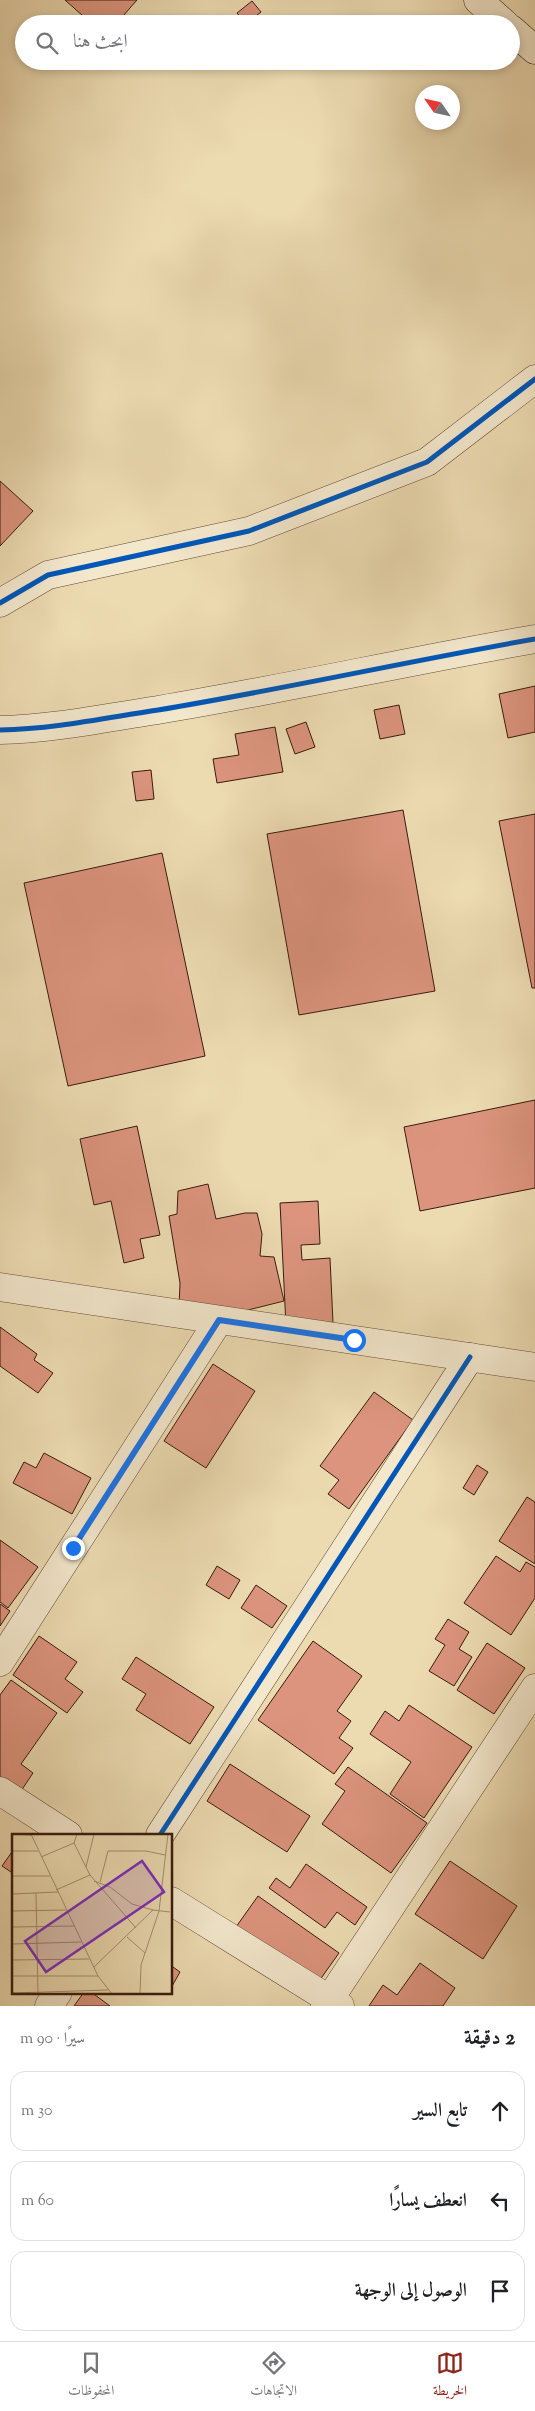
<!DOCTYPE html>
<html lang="ar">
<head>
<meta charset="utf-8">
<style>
  :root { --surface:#fff; --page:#f6f6f6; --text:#202124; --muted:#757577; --line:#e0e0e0; --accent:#8f2418 }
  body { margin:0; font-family:"Sorts Mill Goudy",Amiri,serif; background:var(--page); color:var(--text); direction:rtl }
  .compass { position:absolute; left:415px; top:85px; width:45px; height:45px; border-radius:50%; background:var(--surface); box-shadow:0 2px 8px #0003; rotate:304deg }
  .stop { position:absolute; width:15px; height:15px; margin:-11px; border:4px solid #1a73e8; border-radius:50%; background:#fff }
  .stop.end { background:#1a73e8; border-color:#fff; box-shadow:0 1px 5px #0008 }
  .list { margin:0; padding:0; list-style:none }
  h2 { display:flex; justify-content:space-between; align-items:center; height:65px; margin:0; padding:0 20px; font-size:21px }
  h2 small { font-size:16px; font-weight:400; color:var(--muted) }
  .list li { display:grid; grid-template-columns:32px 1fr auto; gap:15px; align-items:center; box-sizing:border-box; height:80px; margin:0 10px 10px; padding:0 10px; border:1px solid var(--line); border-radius:15px }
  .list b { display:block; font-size:19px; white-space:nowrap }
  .list em { font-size:16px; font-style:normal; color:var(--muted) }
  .icon { flex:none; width:28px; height:28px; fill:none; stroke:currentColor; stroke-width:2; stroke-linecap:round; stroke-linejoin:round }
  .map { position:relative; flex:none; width:535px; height:2006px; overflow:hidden; direction:ltr }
  .search { position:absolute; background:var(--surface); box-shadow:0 2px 8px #0003; left:15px; right:15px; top:15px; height:55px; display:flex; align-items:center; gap:12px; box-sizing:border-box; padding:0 18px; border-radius:28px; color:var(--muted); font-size:19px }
  .sheet { height:335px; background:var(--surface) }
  nav { display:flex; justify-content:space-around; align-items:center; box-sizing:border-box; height:70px; border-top:1px solid var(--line); background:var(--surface); font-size:14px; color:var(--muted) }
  nav a { display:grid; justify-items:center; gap:2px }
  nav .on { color:var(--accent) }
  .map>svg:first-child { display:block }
  .building { fill:#dc947e; stroke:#381b0d }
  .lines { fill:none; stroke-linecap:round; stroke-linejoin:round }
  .minor-casing { stroke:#654b36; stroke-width:29 }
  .tertiary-casing { stroke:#654b36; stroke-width:29 }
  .secondary-casing { stroke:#381b0d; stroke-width:29 }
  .minor { stroke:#f3e7cc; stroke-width:28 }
  .tertiary { stroke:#f3e7cc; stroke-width:28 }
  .secondary { stroke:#f3e7cc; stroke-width:28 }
  .cycleway-casing { stroke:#f3e7cc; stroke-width:8 }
  .cycleway { stroke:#0057b8; stroke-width:5 }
  .route { stroke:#1a73e8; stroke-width:6 }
  .inset-road { fill:none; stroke:#a48e6f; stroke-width:1 }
  .view { fill:#7b2cbf; fill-opacity:0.15; stroke:#7b2cbf; stroke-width:2.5 }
  .inset-edge { fill:none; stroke:#381b0d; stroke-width:2.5 }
</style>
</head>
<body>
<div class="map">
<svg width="535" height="2006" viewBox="0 0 535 2006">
  <rect width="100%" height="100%" fill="#ecdab1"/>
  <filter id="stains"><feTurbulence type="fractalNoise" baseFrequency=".004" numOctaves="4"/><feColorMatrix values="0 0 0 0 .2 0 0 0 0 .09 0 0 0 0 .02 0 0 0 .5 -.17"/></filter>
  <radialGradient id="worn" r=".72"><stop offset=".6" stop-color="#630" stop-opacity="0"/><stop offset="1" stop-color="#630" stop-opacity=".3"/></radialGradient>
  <path class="building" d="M65,0H137L116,24H92Z
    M252,1L261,12L246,24L237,13Z
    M0,481L33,511L0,546Z
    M535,686V732L508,738L499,694Z
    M399,705L405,734L380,739L374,710Z
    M306,722L315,747L295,754L286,729Z
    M275,727L283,772L217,783L213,759L239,755L235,734Z
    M151,770L154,799L136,801L132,772Z
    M403,810L435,991L299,1015L267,834Z
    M535,814V988H532L499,821Z
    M162,853L205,1056L68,1086L24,883Z
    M535,1100V1188L420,1211L404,1127Z
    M137,1126L160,1235L140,1239L144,1258L124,1263L111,1201L94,1205L80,1139Z
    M208,1184L216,1219L245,1213H257L262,1234L260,1256L274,1257L284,1301L244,1311L179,1306L180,1283L169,1216L177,1214L178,1191Z
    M318,1201L320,1244L301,1245L302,1260L330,1258L333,1323L286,1326L280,1203Z
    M0,1327L37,1354L34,1360L53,1373L38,1393L0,1366Z
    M213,1364L255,1391L206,1468L164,1441Z
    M374,1392L413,1420L349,1509L328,1494L339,1480L320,1466Z
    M44,1453L91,1478L72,1514L13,1483L24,1462L36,1468Z
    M477,1465L488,1472L474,1495L463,1488Z
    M527,1497L535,1502V1564L499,1541Z
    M0,1540L38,1567L8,1608L0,1602Z
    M496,1556L520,1572L526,1562L535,1567V1598L511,1635L464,1603Z
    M217,1566L240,1580L229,1599L206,1585Z
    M256,1585L287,1606L272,1628L241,1608Z
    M0,1604L10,1611L0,1626Z
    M448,1619L469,1632L459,1649L472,1657L454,1686L429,1671L445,1645L435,1639Z
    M39,1636L77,1662L65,1679L83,1692L67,1713L13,1675Z
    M313,1641L362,1676L337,1711L351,1721L339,1738L353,1748L334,1774L258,1720Z
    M487,1643L525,1668L494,1714L457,1690Z
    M136,1657L214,1707L190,1744L136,1710L146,1694L122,1679Z
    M11,1680L57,1713L21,1764L33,1773L19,1794L0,1780V1695Z
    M409,1705L472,1747L424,1818L390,1794L411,1762L370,1734L385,1711L399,1721Z
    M230,1764L310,1816L287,1852L207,1801Z
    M348,1767L427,1823L391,1873L322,1824L345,1791L335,1784Z
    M14,1849V1874L2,1866Z
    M450,1861L517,1906L483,1959L415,1914Z
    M306,1864L367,1907L355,1925L337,1912L325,1928L269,1888L276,1878L290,1888Z
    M258,1896L339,1953L312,1991L231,1934Z
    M420,1963L455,1988L443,2006H369L383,1985L397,1995Z
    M173,1967L180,1972L171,1988V1969Z
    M84,1992H91L110,2006H74Z"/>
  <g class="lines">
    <g class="minor-casing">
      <path id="minor" d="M0,603L48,575L249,531L427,462L535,379
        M0,730C53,729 105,718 158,710C284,689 409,661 535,639
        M0,1662L219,1320
        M0,1791L68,1835
        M160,1835L470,1357
        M171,1901L340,2006
        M49,2006L58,1992
        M325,2006L535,1688"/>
    </g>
    <g class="tertiary-casing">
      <path id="tertiary" d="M0,1287L535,1367"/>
    </g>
    <g class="secondary-casing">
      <path id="secondary" d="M478,0L505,24
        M511,29L535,50"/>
    </g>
    <use href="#minor" class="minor"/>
    <use href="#tertiary" class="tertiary"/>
    <use href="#secondary" class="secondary"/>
    <g class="cycleway-casing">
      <path id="cycleway" d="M0,603L48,575L249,531L427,462L535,379
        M0,730C53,729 105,718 158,710C284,689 409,661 535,639
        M160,1835L470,1357"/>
    </g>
    <use href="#cycleway" class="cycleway"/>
  </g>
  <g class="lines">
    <path class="route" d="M73,1548L219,1320L354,1340"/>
  </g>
  <g transform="translate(12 1834)">
    <rect width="160" height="160" fill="#ecdab1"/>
    <path class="inset-road" d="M0,0L19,1M19,0L86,142L100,160M0,17H26M29,23L62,9M74,33L82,0M78,41L124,94M0,42H38M82,47L98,53L120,70L141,76M160,47V80M88,48L96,17H134L153,21M44,56L78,41L62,9L65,0M24,59L26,160M0,60L46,58M0,77L54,76M0,93L62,92M115,103L133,119M0,110L69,108M0,126L77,125M82,133L141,76L158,78M0,142H86M0,159L96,156M128,160L129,131L147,77L156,0"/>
    <path class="view" d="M130,27L152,58L34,138L13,107Z"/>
    <rect width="160" height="160" class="inset-edge"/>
  </g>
  <rect width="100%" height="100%" filter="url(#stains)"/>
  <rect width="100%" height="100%" fill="url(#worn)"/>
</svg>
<svg class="compass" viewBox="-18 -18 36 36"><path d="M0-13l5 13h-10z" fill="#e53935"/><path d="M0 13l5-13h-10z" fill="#757577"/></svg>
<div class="stop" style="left:354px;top:1340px"></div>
<div class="stop end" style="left:73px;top:1548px"></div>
<div class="search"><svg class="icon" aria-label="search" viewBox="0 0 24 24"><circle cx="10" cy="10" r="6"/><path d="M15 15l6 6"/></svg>ابحث هنا</div>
</div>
<section class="sheet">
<h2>2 دقيقة<small>سيرًا · 90 m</small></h2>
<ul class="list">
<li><svg class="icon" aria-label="ahead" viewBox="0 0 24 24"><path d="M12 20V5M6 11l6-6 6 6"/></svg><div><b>تابع السير</b></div><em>30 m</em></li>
<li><svg class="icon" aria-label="left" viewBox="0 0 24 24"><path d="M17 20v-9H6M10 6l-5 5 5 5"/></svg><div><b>انعطف يسارًا</b></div><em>60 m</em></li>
<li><svg class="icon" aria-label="arrive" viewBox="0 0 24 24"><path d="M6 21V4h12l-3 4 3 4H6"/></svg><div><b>الوصول إلى الوجهة</b></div></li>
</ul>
</section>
<nav>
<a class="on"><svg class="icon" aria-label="map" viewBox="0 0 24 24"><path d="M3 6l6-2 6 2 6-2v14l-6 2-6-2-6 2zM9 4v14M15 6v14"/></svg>الخريطة</a>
<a><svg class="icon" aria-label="directions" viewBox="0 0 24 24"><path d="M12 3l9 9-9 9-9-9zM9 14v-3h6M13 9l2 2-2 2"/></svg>الاتجاهات</a>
<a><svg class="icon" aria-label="saved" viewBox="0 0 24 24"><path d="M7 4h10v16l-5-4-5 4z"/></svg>المحفوظات</a>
</nav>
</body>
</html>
